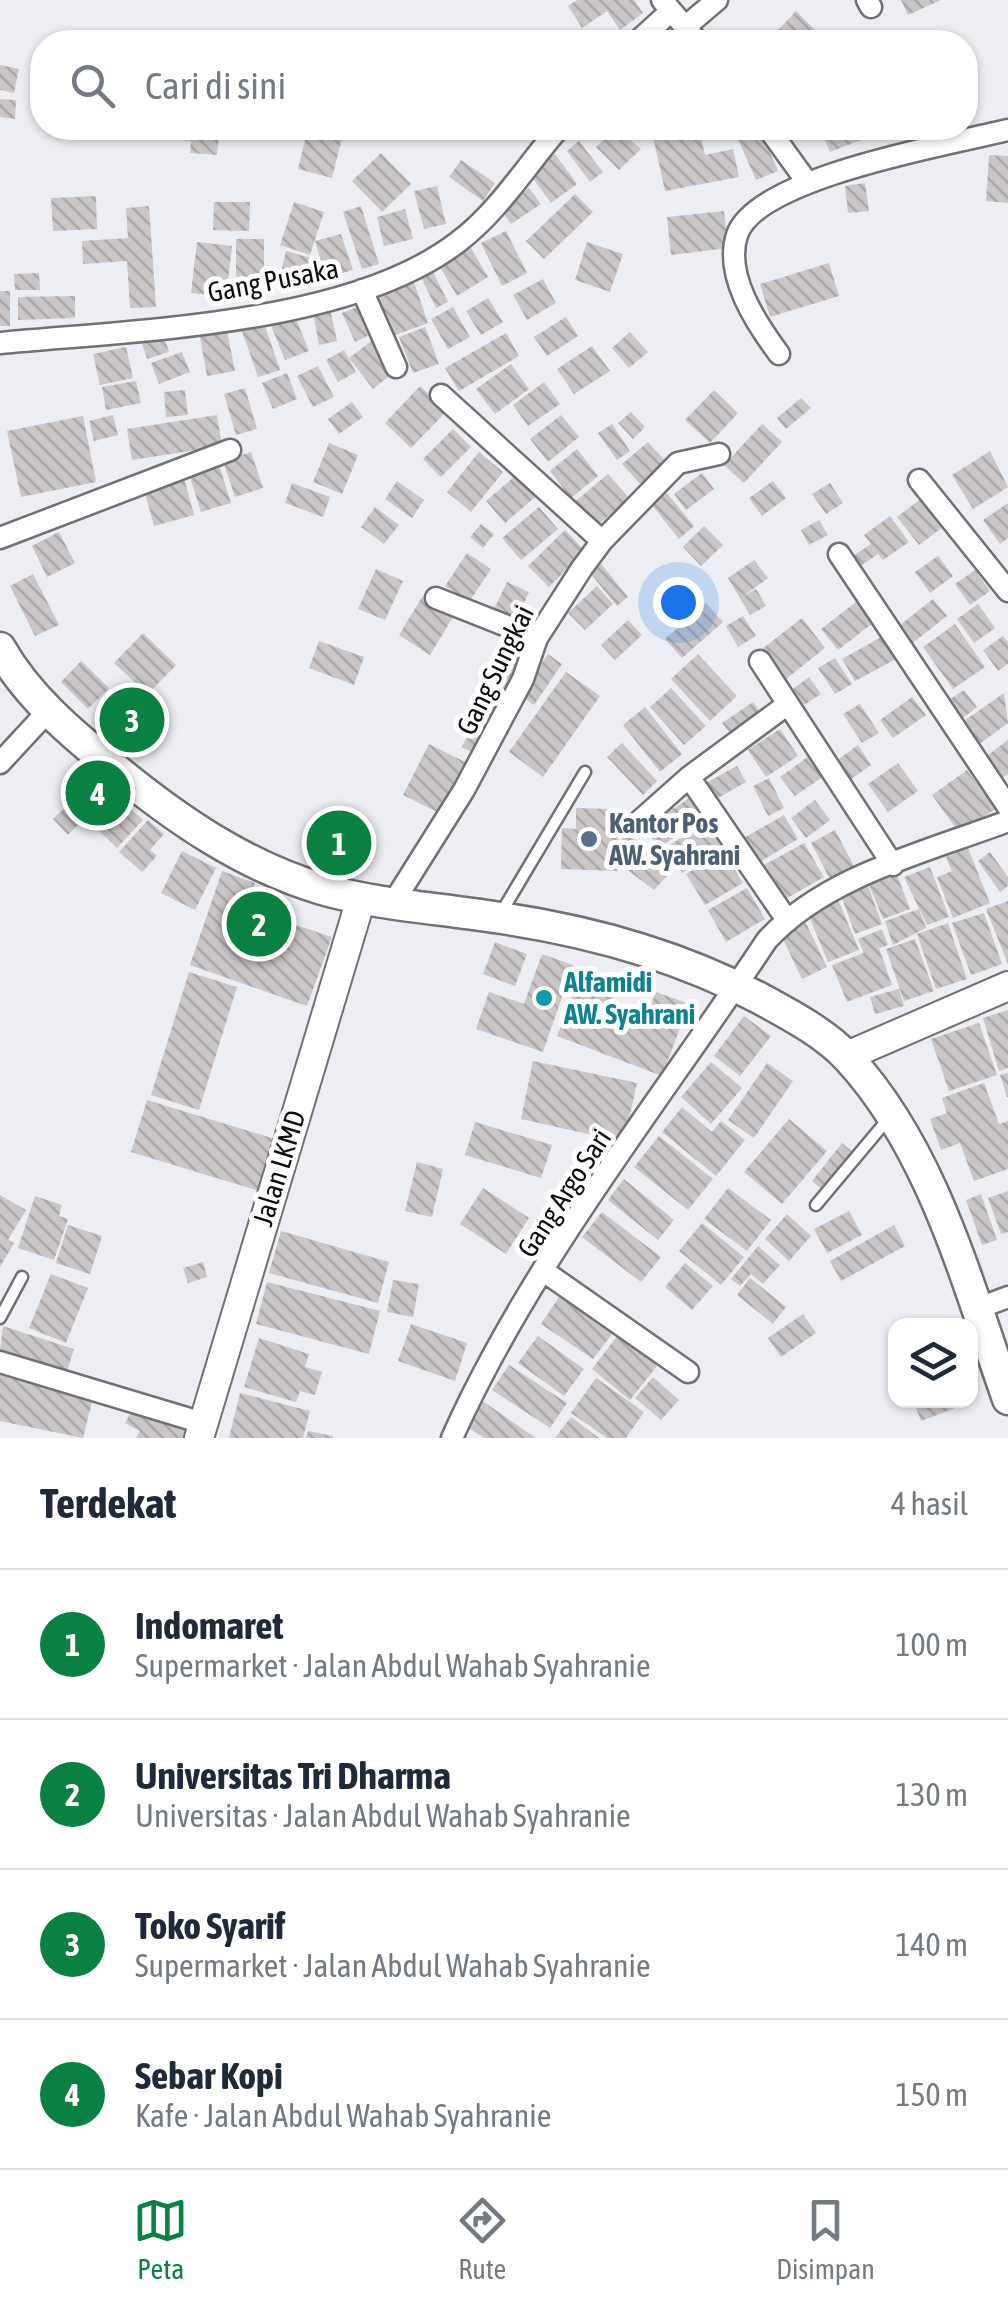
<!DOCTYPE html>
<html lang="id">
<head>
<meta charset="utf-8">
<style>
  :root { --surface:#fff; --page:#f2f2f3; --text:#1f2937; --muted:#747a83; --line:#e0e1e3; --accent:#0b8043 }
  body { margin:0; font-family:"Asap Condensed",sans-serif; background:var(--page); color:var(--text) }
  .controls { position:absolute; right:30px; bottom:30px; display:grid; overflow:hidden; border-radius:20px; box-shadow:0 2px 8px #0004 }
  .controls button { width:90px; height:90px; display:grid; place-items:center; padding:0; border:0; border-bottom:2px solid var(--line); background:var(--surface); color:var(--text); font:50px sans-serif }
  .you { position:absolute; left:678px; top:602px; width:35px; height:35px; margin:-25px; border:8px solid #fff; border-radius:50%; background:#1a73e8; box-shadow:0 0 0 15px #1a73e833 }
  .badge { display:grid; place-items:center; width:65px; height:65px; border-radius:50%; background:var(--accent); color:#fff; font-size:32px; font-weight:700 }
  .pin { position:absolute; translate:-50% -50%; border:5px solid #fff; box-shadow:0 2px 10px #0006 }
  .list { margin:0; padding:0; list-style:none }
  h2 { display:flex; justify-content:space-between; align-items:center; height:130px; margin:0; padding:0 40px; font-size:42px }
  h2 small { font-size:32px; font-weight:400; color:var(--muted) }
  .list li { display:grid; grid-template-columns:65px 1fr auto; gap:30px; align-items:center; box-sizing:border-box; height:150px; padding:0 40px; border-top:2px solid var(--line) }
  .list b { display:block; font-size:38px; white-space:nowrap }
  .list p { margin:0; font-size:32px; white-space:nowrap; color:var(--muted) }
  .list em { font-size:32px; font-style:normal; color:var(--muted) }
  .icon { flex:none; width:55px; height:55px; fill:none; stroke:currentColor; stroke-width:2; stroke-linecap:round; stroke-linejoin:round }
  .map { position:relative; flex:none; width:1008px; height:1438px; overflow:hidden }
  .search { position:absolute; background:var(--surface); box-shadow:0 2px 8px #0004; left:30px; right:30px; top:30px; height:110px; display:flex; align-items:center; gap:25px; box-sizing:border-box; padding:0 35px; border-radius:40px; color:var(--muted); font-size:38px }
  .sheet { height:730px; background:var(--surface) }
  nav { display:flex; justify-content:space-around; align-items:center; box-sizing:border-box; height:140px; border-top:2px solid var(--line); background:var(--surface); font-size:28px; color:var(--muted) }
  nav a { display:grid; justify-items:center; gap:5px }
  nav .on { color:var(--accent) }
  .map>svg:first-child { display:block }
  .building { fill:url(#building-back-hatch) }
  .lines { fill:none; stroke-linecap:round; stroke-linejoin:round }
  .service-casing { stroke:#707175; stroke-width:15 }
  .minor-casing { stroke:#707175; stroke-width:25 }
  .tertiary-casing { stroke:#707175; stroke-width:32 }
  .secondary-casing { stroke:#707175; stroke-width:35 }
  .service { stroke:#fff; stroke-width:10 }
  .minor { stroke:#fff; stroke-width:20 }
  .tertiary { stroke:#fff; stroke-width:28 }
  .secondary { stroke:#fff; stroke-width:30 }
  .service-dot { fill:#5c6f8a; stroke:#fff; stroke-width:4 }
  .culture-dot { fill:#0f9aa8; stroke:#fff; stroke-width:4 }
  .labels { text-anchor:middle; stroke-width:10; stroke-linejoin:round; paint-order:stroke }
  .street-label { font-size:28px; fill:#0c0c0e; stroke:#fff }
  .service-label { font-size:28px; font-weight:bold; fill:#4e5e75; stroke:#fff; text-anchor:start }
  .culture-label { font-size:28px; font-weight:bold; fill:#0d838f; stroke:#fff; text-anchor:start }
</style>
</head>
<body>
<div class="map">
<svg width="1008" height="1438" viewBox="0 0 1008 1438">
  <defs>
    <pattern id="building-back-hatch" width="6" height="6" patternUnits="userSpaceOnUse" patternTransform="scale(2.5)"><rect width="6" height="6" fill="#cac5c7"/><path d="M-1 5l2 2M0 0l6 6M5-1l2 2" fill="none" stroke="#aca8aa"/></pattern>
  </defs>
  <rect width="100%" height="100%" fill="#edeef3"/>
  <path class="building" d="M577,0H634L643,13L620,30L607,11L582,28L568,6Z
    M901,0H941L908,15Z
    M796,11L816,31L805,42H767Z
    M0,65L19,69L14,93L0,90Z
    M0,99L16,100L15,119L0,117Z
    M173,128H220L217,155L190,153L191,141L172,139Z
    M308,128L343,134L332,178L298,169Z
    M583,128H605L593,138Z
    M616,128L641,149L619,170L596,147Z
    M651,128H699L705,155L733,149L739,177L665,191Z
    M820,128H861L866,138L830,152Z
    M760,129L778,171L756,180L738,139Z
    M579,141L603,172L590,182L567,151Z
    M381,153L411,184L382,212L352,181Z
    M555,154L577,184L551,203L529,173Z
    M989,155L1008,156V203L986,201Z
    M461,160L495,183L483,201L449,177Z
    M865,183L869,211L848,213L845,186Z
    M437,186L446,224L424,229L414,191Z
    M529,188L541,204L511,224L500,208Z
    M575,194L593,212L544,259L526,241Z
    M96,196L97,229L53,231L51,198Z
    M214,202H250L249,231L213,230Z
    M294,202L324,212L310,255L280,245Z
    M149,206L156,307L130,308L127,261L83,264L82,241L128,238L126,208Z
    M361,206L379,264L362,269L343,212Z
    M405,209L413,239L384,246L377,217Z
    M724,211L728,248L671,255L667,217Z
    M506,231L527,273L502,286L481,243Z
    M341,234L353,270L326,278L315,241Z
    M236,239H264V295H236Z
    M197,242L232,246L226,297L191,293Z
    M587,242L623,254L610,292L575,280Z
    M471,248L488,277L457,296L440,267Z
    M286,251L315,259L308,284L280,277Z
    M829,263L839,296L770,317L760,284Z
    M433,272L448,302L436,308L421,277Z
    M39,273L40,290H15L14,274Z
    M412,276L428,323L387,338L370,290Z
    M543,279L556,303L527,320L513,295Z
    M0,291H10V326H0Z
    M75,296V318L18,320V297Z
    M488,298L503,322L481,335L466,311Z
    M362,305L374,333L355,342L342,313Z
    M453,307L470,337L448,349L431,319Z
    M330,309L337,341L319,345L313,312Z
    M294,314L309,351L285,360L270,323Z
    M566,317L578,336L547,356L534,337Z
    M264,323L280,370L258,377L242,331Z
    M226,326L235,371L207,376L199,332Z
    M425,327L439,364L413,373L399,337Z
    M630,332L648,352L629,368L612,348Z
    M163,333L169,352L147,359L141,340Z
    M506,333L519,356L459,391L445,368Z
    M374,339L398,369L373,389L349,358Z
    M592,346L610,371L574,394L557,369Z
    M126,347L133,378L100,385L93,354Z
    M344,350L356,372L338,382L326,360Z
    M182,352L190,372L159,384L151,363Z
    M511,364L529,389L495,414L476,389Z
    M318,366L334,397L313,407L297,376Z
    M287,373L297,399L273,409L262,383Z
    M136,381L141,403L106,410L102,387Z
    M544,382L560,404L528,426L513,405Z
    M420,386L447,411L411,448L385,423Z
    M245,388L257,429L236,435L224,394Z
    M185,390L188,415L166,417L164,392Z
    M714,390L738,413L710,443L685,420Z
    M801,398L811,408L786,429L777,418Z
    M352,402L363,417L339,434L328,419Z
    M631,412L645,427L633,439L618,423Z
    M113,415L118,435L94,441L89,421Z
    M217,415L222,446L132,460L127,429Z
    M561,415L579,437L548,462L530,439Z
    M83,416L96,482L21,497L7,431Z
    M612,424L630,451L617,460L598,433Z
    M762,424L782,442L744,483L724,465Z
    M453,429L471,447L441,477L423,459Z
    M648,442L668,464L642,486L622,464Z
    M329,443L358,455L342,494L313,482Z
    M577,449L598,476L571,498L550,471Z
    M990,451L1008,487L973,509L952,475Z
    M251,452L263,488L235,497L223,461Z
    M479,452L503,472L471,512L447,492Z
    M218,462L231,503L201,512L188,471Z
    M521,471L540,493L505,523L486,501Z
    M702,473L714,489L686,510L674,494Z
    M608,474L629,498L593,529L572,504Z
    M184,478L194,515L154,526L144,489Z
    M397,481L424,500L412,518L385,499Z
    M773,481L786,498L762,516L749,498Z
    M292,483L330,497L323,517L285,503Z
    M830,483L843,503L826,514L812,494Z
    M667,493L694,526L679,539L652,505Z
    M926,495L947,524L919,545L897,517Z
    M1008,503V538L1000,544L983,520Z
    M375,507L399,525L384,544L361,527Z
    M539,507L558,529L521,560L502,538Z
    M890,516L909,542L883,560L878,554L853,571L846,561L871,544L864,535Z
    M819,520L828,535L809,545L801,530Z
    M481,524L494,534L483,548L470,537Z
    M704,526L723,545L701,566L683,547Z
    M565,530L585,551L549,587L528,566Z
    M59,532L75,563L47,577L32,546Z
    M467,553L491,569L469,602L445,586Z
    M938,556L953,576L930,593L915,572Z
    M754,560L768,578L742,597L756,589L766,606L750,615L728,578Z
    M601,564L628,597L617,606L590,573Z
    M376,569L403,581L385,620L358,609Z
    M975,570L990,591L970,605L955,584Z
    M33,574L59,625L35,636L10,586Z
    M507,582L529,592L516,621L493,611Z
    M597,586L613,604L585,630L568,613Z
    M422,597L453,617L430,655L399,635Z
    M933,599L947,616L909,646L895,629Z
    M856,602L873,623L838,650L821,629Z
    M706,603L723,622L682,658L665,639Z
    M978,604L995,628L974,643L957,619Z
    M743,616L756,636L738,647L726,626Z
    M802,618L825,648L786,679L762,649Z
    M628,620L642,635L615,660L601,645Z
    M955,624L985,667L953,689L923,647Z
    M143,633L176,665L148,694L114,663Z
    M883,636L896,659L855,681L842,659Z
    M1003,636L1008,642V664L998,671L983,650Z
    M513,640L530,648L478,755L462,747Z
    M319,641L364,657L354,685L309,668Z
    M548,654L562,664L534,705L520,695Z
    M698,654L737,696L710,721L671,679Z
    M835,658L852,684L835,694L818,668Z
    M81,661L109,688L88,709L61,682Z
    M566,672L600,696L543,777L509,752Z
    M809,677L821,694L804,705L793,689Z
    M671,688L706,726L684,745L650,707Z
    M964,690L977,707L963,718L949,700Z
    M1004,693L1008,723L974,748L958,725Z
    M912,697L926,715L893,738L880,720Z
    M140,698L155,716L123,742L108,723Z
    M753,702L762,715L732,736L722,723Z
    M860,704L879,733L862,743L843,714Z
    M645,707L682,754L660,772L623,725Z
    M780,729L798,756L766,777L748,750Z
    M1008,740V774L996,782L980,761Z
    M622,743L657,781L643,795L607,757Z
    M429,744L469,764L443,815L403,795Z
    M858,745L871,765L850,780L836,761Z
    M809,756L824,776L795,796L780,777Z
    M898,763L918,791L888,812L868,784Z
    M737,766L746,782L713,801L704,784Z
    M967,770L995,809L960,834L932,795Z
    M99,775L123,799L94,827L85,818L68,835L53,819Z
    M769,778L784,808L768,816L753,786Z
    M689,798L703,817L659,848L640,822L669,802L674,809Z
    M815,800L830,820L806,838L791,818Z
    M124,803L143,820L117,848L98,830Z
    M576,808L609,809L608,827L619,828L618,871L561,869L562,828L576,829Z
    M784,815L798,839L756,864L742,839Z
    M148,820L164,834L150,850L157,856L142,872L119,852Z
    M706,822L723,847L682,873L665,848Z
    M318,826L365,838L359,860L313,848Z
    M622,828L670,873L654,890L621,865Z
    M835,830L854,866L830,879L811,843Z
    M804,843L824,877L782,901L762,866Z
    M968,848L990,903L953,918L937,877L952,871L946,857Z
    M182,851L216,868L195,910L161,893Z
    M724,852L743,883L705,905L686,874Z
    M990,852L1008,877V886L1000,892L978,861Z
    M930,867L949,917L927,925L904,877Z
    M222,871L255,883L245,912L269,921L263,939L285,947L293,924L332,937L307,1006L190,965Z
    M897,875L910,909L883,919L869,885Z
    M868,886L882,924L855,934L841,895Z
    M747,888L765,919L726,942L708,910Z
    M837,897L859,950L828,962L806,909Z
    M1008,901V964L986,909Z
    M919,909L926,928L893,945L885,921Z
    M984,913L1002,964L971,975L952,923Z
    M806,923L827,967L802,979L781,935Z
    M948,923L967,979L936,989L917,934Z
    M882,929L888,945L879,948L892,985L847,1002L832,965L864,953L858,939Z
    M915,939L934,991L904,1001L886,949Z
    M495,942L527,954L515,986L483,974Z
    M542,954L573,965L543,1052L476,1029L489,992L524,1004Z
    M189,972L237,987L199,1110L151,1095Z
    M581,975L616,989L607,1012L643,1026L656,992L689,1004L662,1076L557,1036Z
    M899,989L904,1006L875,1014L870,997Z
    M1008,1010V1068L999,1071L983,1018Z
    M744,1016L771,1036L740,1076L714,1056Z
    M979,1023L997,1075L949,1091L931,1039Z
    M533,1061L637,1083L624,1142L521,1119Z
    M711,1062L742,1088L711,1124L681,1097Z
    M767,1063L793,1081L754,1138L728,1120Z
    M1008,1073V1097H1007L1000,1075Z
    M984,1083L999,1124L1008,1121V1169L974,1181L960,1143L941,1150L930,1119L947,1113L942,1098Z
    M147,1100L275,1139L259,1191L131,1152Z
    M682,1107L712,1132L721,1121L745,1140L716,1176L662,1132Z
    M789,1119L827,1151L782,1204L744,1172Z
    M475,1122L552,1145L541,1178L465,1155Z
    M659,1136L713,1179L688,1210L634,1167Z
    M842,1143L854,1153L824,1191L812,1181Z
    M417,1162L443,1169L432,1217L405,1211Z
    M624,1179L674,1220L658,1240L608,1200Z
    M483,1188L529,1218L506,1254L460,1224Z
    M728,1188L771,1220L747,1251L704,1219Z
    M1008,1191V1232L1001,1234L988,1198Z
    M981,1194L997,1240L982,1245L966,1200Z
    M0,1195L26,1210L8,1240L14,1243L0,1267Z
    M35,1196L62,1205L59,1216L68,1219L54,1260L18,1248Z
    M849,1211L862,1235L827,1253L814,1229Z
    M602,1212L661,1257L641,1282L582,1237Z
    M787,1214L811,1236L789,1261L765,1239Z
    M702,1223L744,1257L721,1285L679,1251Z
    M68,1225L102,1236L90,1274L56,1263Z
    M894,1225L905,1246L841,1281L830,1261Z
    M281,1231L389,1262L378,1303L269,1273Z
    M758,1246L780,1265L763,1284L751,1274L740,1286L731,1279Z
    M203,1262L207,1277L188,1283L183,1268Z
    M685,1263L713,1286L692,1310L665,1287Z
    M51,1274L88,1288L66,1343L29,1328Z
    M750,1278L786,1307L773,1324L737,1295Z
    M393,1280L419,1284L413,1317L387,1312Z
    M267,1282L380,1311L369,1354L256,1324Z
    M559,1297L612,1334L593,1359L541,1324Z
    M803,1314L816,1333L781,1357L768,1338Z
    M411,1324L467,1343L455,1381L398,1361Z
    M3,1326L74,1349L67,1371L0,1351Z
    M618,1335L657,1366L630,1400L592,1369Z
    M538,1336L584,1369L564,1396L518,1363Z
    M259,1338L309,1354L305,1367L322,1372L315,1395L300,1391L296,1402L244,1387Z
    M509,1365L567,1403L550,1428L492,1390Z
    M0,1375L93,1398L83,1438L0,1421Z
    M653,1377L679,1400L661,1420L635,1398Z
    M596,1378L644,1412L626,1438H607L571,1413Z
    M240,1393L310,1411L303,1438H229Z
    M481,1400L536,1438H484L463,1424Z
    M913,1400H961L963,1405L921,1421Z
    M136,1403L189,1431L186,1438H136L140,1431L125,1423Z
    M571,1417L599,1438H555Z
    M308,1431L333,1436V1438H306Z"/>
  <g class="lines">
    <g class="service-casing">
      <path id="service" d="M501,913L585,772
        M816,1205L888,1119
        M0,1318L22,1277"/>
    </g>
    <g class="minor-casing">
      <path id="minor" d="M662,0L698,42
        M867,0L871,7
        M685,27L717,0
        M637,42L671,11
        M768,128L807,182
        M362,290L396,367
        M0,343C134,330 349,326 458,242C499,211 526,166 559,128
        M779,354C756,323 724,275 737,235C756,177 951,144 1008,130
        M441,395L602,541
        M919,480L1008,591
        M0,538L230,450
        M839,554L1008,807
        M436,598L537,638
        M760,661L893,865
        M0,763L49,710
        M689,777L787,920
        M635,825L689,777L788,704
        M393,903L464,790L523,679L537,638L582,568L602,541L678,463L719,454
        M545,1272L688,1372
        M976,1309L1008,1297
        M0,1362L203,1423
        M452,1438C530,1263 661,1100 767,940C827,875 927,852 1008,821"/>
    </g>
    <g class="tertiary-casing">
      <path id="tertiary" d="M847,1056L1008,986
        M199,1438L361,899"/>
    </g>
    <g class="secondary-casing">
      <path id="secondary" d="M0,648C27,696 71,733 114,768C176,819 244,866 322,889C378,905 437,908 494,917C586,930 678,955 761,999C790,1015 825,1033 848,1058C933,1150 967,1283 1008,1399"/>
    </g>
    <use href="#service" class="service"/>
    <use href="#minor" class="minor"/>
    <use href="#tertiary" class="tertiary"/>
    <use href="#secondary" class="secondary"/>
  </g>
  <circle class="service-dot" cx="589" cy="839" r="10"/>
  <circle class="culture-dot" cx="544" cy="998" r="10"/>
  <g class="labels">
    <g class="street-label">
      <text transform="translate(273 280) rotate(-11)" y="10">Gang Pusaka</text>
      <text transform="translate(495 670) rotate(-64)" y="10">Gang Sungkai</text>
      <text transform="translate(279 1168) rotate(-73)" y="10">Jalan LKMD</text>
      <text transform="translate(564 1193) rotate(-57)" y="10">Gang Argo Sari</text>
    </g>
    <g class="service-label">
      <text x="609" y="833">Kantor Pos<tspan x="609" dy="32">AW. Syahrani</tspan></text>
    </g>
    <g class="culture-label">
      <text x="564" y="992">Alfamidi<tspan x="564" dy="32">AW. Syahrani</tspan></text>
    </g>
  </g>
</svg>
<div class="controls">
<button><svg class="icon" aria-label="layers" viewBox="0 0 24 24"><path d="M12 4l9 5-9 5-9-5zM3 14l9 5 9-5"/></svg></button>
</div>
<div class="you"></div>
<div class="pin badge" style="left:339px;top:843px">1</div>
<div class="pin badge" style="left:259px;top:924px">2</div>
<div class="pin badge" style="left:132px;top:720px">3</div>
<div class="pin badge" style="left:98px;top:793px">4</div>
<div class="search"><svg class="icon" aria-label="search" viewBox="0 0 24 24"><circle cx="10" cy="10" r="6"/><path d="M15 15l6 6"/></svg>Cari di sini</div>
</div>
<section class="sheet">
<h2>Terdekat<small>4 hasil</small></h2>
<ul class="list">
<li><span class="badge">1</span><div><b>Indomaret</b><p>Supermarket · Jalan Abdul Wahab Syahranie</p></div><em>100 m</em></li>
<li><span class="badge">2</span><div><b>Universitas Tri Dharma</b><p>Universitas · Jalan Abdul Wahab Syahranie</p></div><em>130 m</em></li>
<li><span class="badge">3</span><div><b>Toko Syarif</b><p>Supermarket · Jalan Abdul Wahab Syahranie</p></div><em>140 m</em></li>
<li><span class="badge">4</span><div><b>Sebar Kopi</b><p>Kafe · Jalan Abdul Wahab Syahranie</p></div><em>150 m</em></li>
</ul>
</section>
<nav>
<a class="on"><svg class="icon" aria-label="map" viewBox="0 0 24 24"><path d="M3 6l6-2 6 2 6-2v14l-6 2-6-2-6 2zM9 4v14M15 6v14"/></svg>Peta</a>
<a><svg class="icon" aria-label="directions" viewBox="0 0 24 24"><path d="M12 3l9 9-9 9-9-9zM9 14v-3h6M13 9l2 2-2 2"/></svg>Rute</a>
<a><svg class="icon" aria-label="saved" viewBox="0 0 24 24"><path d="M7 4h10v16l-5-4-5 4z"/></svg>Disimpan</a>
</nav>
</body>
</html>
